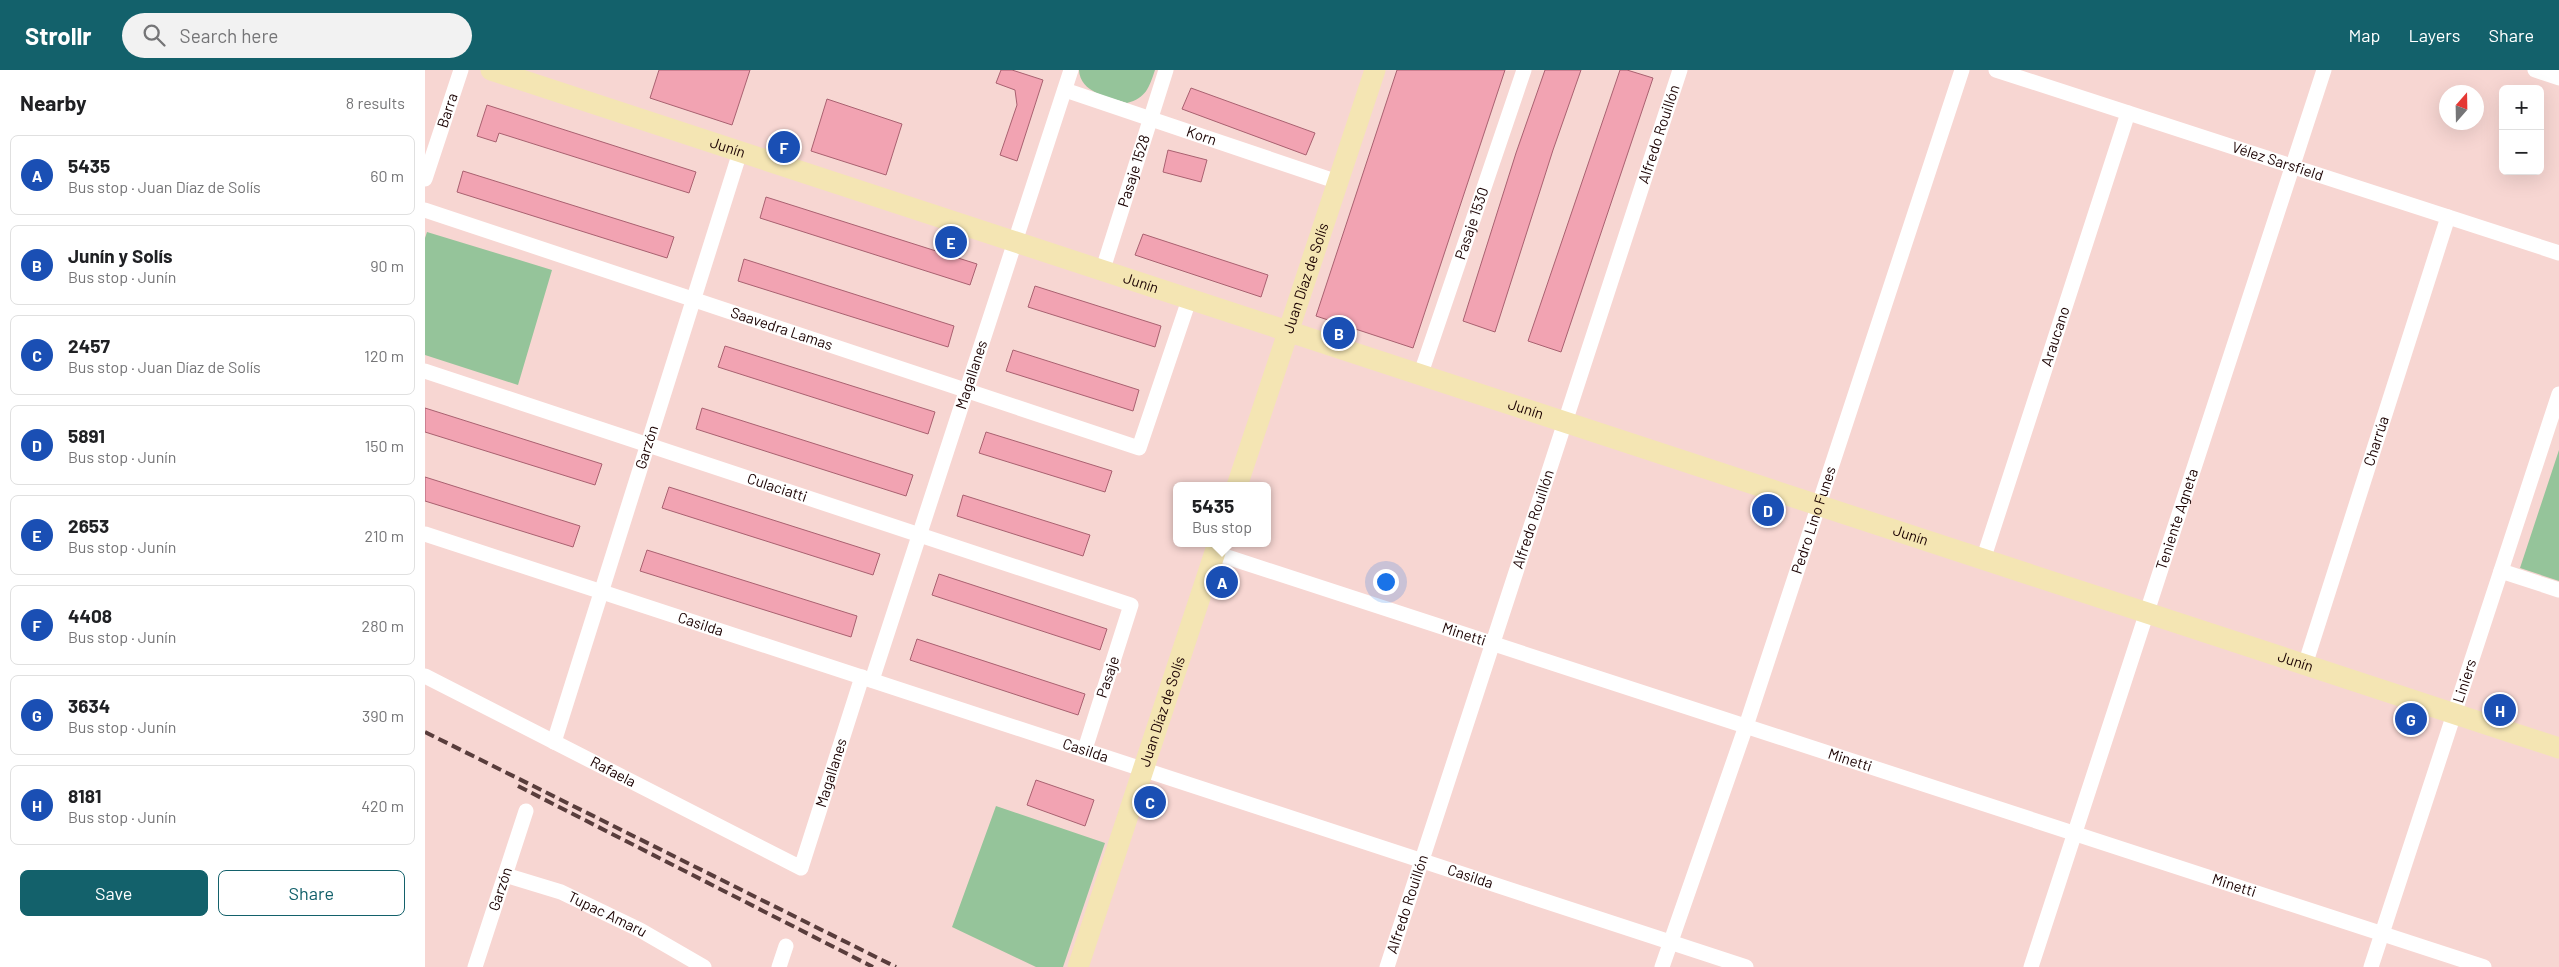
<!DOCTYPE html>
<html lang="en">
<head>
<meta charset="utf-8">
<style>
  :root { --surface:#fff; --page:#f2f2f2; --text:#202124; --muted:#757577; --line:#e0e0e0; --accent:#13616b }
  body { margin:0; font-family:Barlow,sans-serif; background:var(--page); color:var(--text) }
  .controls { position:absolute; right:15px; top:15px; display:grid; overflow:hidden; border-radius:8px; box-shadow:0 5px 20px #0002 }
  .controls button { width:45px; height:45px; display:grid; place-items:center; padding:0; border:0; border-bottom:1px solid var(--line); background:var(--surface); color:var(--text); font:25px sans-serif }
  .compass { position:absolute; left:2014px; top:15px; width:45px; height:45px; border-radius:50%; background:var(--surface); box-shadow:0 5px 20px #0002; rotate:20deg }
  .you { position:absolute; left:960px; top:511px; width:18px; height:18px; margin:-12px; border:4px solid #fff; border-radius:50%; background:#1a73e8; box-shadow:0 0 0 8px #1a73e833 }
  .badge { display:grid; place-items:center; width:32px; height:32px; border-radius:50%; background:var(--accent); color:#fff; font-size:16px; font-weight:700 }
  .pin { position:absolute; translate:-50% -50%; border:2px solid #fff; box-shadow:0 1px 5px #0006 }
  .popup { position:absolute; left:748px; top:412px; width:98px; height:65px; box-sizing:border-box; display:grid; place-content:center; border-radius:8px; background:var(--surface); filter:drop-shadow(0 1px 4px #0005); font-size:16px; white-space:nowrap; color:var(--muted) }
  .popup b { font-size:19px; color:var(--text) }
  .popup::after { content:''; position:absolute; left:50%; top:100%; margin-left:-10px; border:10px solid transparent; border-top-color:var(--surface) }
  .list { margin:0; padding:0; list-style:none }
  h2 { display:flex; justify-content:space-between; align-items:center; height:65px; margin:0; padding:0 20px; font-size:21px }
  h2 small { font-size:16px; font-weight:400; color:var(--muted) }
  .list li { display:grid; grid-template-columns:32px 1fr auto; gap:15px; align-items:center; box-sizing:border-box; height:80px; margin:0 10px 10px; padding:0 10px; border:1px solid var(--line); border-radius:8px }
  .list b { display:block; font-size:19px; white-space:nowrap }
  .list p { margin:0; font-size:16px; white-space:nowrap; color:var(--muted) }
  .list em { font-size:16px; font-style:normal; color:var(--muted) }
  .actions { display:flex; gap:10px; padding:15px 20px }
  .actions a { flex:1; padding:11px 0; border:1px solid var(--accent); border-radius:8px; text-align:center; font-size:18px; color:var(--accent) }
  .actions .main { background:var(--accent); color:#fff }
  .icon { flex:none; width:28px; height:28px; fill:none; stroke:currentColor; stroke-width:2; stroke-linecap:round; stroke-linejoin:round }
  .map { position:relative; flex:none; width:2134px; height:897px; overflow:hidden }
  header { display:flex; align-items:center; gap:30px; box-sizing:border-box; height:70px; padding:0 25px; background:var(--accent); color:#fff }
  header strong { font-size:24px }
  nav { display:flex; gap:28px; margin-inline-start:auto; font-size:18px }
  .search { width:350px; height:45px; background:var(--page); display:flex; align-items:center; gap:12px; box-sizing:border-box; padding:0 18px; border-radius:28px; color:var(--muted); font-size:19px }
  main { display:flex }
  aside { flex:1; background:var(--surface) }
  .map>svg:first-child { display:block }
  .green { fill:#95c49a }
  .building { fill:#f2a3b2; stroke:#a96170 }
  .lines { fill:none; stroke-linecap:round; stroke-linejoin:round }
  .minor { stroke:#fff; stroke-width:15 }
  .secondary { stroke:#f4e5b3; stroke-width:21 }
  .rail { stroke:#593d3c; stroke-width:4; stroke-dasharray:10 5; stroke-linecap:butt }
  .labels { text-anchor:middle; stroke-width:5; stroke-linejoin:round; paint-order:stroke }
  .street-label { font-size:15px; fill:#1c0303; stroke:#fff }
</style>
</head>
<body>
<header>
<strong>Strollr</strong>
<div class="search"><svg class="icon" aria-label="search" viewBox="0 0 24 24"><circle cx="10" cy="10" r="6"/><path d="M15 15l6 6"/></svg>Search here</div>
<nav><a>Map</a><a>Layers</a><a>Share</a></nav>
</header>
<main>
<aside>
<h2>Nearby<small>8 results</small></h2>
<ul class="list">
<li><span class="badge" style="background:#1a4fb4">A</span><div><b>5435</b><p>Bus stop · Juan Díaz de Solís</p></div><em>60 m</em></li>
<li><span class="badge" style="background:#1a4fb4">B</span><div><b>Junín y Solís</b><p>Bus stop · Junín</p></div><em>90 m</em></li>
<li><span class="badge" style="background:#1a4fb4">C</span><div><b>2457</b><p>Bus stop · Juan Díaz de Solís</p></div><em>120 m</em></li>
<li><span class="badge" style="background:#1a4fb4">D</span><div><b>5891</b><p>Bus stop · Junín</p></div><em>150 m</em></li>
<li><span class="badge" style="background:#1a4fb4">E</span><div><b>2653</b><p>Bus stop · Junín</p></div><em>210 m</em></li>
<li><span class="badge" style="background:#1a4fb4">F</span><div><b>4408</b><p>Bus stop · Junín</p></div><em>280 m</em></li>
<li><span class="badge" style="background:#1a4fb4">G</span><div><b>3634</b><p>Bus stop · Junín</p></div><em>390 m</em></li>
<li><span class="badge" style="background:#1a4fb4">H</span><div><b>8181</b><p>Bus stop · Junín</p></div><em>420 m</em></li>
</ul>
<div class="actions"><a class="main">Save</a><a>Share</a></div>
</aside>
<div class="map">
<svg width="2134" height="897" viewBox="0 0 2134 897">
  <rect width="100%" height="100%" fill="#f7d6d2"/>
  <path class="green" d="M654,0H730C724,18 721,28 702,33C684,27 655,23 654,0Z
    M2,162L127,200L93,315L0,285V168Z
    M2134,380V511L2095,498Z
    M571,736L680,773L638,897H611L527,857Z"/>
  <path class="building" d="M234,0H325L307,55L225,28Z
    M576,0H587L618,10L592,91L575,85L592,35L590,20L571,13Z
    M972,0H1080L988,278L891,246Z
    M1120,0H1156L1128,80L1070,262L1038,251L1091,83Z
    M1195,0H1202L1228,8L1136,282L1103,271Z
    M766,18L890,63L881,85L757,39Z
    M402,29L477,54L461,105L386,81Z
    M62,35L271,102L264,123L74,63L71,72L52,66Z
    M743,80L782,90L776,112L738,102Z
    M38,101L249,167L242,188L32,122Z
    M341,127L552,194L545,215L335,148Z
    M718,164L843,205L836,227L710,185Z
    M319,189L529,256L523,277L313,211Z
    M610,216L736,256L730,277L603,237Z
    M300,276L510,342L503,364L293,297Z
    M588,280L714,320L708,341L581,301Z
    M0,338L177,394L170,415L0,362Z
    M277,338L488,405L481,426L271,359Z
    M561,362L687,401L680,422L554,383Z
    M0,407L155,456L148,477L0,431Z
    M244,417L455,484L448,505L237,438Z
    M538,425L665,465L658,486L532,446Z
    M222,480L432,546L426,567L215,501Z
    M514,504L682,559L675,580L507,525Z
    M492,569L660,624L653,645L485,590Z
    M611,710L669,730L660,756L602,735Z"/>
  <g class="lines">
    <g class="minor">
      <path id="s1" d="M1571,0L2134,183"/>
      <path d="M2110,0L2134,8"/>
      <path id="s2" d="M640,20L913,112"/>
      <path id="s3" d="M0,109L36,0"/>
      <path id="s4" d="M0,140L714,378L764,230"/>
      <path id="s5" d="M677,202L741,0"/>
      <path id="s6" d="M0,301L706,535L660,679"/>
      <path id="s7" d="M995,306L1099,0"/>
      <path id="s8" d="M0,464L1321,897"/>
      <path id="s9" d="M790,483L2059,897"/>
      <path id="s10" d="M1558,490L1703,43"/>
      <path d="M2076,501L2134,520"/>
      <path id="s11" d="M1880,595L2023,147"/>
      <path id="s12" d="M0,606L376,798L437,607"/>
      <path id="s13" d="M447,610L646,0"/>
      <path id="s14" d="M129,672L315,82"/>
      <path id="s15" d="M80,805L136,822L215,860L279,897"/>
      <path id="s16" d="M50,897L101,741"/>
      <path d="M354,897L361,876"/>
      <path id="s17" d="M962,897L1255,0"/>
      <path id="s18" d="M1237,897L1321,656L1537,0"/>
      <path id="s19" d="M1606,897L1899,0"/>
      <path id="s20" d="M1946,897L2134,324"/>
    </g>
    <g class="secondary">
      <path id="s21" d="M66,0L2134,678"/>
      <path id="s22" d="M812,416L950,0"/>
      <path id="s23" d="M653,897L793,473"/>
    </g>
    <path class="rail" d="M0,662L471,897
      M93,716L448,897"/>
  </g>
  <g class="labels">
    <g class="street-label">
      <text dy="5" stroke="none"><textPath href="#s3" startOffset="72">Barra</textPath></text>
      <text dy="5" stroke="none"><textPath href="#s17" startOffset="876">Alfredo Rouillón</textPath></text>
      <text dy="5" stroke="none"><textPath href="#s2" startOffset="144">Korn</textPath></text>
      <text dy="5" stroke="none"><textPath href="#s21" startOffset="249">Junín</textPath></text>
      <text dy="5" stroke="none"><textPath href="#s1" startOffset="296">Vélez Sarsfield</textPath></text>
      <text dy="5" stroke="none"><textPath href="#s5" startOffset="106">Pasaje 1528</textPath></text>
      <text dy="5" stroke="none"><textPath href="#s7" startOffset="161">Pasaje 1530</textPath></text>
      <text dy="5" stroke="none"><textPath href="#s22" startOffset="219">Juan Díaz de Solís</textPath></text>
      <text dy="5" stroke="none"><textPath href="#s21" startOffset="684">Junín</textPath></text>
      <text dy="5" stroke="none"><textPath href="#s4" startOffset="376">Saavedra Lamas</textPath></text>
      <text dy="5" stroke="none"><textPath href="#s10" startOffset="235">Araucano</textPath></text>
      <text dy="5" stroke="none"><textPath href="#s13" startOffset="321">Magallanes</textPath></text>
      <text dy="5" stroke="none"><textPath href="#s21" startOffset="1089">Junín</textPath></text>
      <text dy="5" stroke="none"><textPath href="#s11" startOffset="235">Charrúa</textPath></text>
      <text dy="5" stroke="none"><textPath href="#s14" startOffset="309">Garzón</textPath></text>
      <text dy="5" stroke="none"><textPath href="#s6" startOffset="371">Culaciatti</textPath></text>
      <text dy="5" stroke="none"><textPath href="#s17" startOffset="471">Alfredo Rouillón</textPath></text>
      <text dy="5" stroke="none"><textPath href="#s18" startOffset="472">Pedro Lino Funes</textPath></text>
      <text dy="5" stroke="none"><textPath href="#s19" startOffset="471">Teniente Agneta</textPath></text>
      <text dy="5" stroke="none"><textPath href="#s21" startOffset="1494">Junín</textPath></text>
      <text dy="5" stroke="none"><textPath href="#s8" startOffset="290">Casilda</textPath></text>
      <text dy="5" stroke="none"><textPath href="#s9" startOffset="262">Minetti</textPath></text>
      <text dy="5" stroke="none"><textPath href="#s21" startOffset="1899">Junín</textPath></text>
      <text transform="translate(683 607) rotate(-72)" y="5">Pasaje</text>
      <text dy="5" stroke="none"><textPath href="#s20" startOffset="301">Liniers</textPath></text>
      <text dy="5" stroke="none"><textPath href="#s23" startOffset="269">Juan Díaz de Solís</textPath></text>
      <text dy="5" stroke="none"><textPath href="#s8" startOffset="695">Casilda</textPath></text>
      <text dy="5" stroke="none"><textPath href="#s9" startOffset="668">Minetti</textPath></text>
      <text dy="5" stroke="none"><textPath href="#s12" startOffset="211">Rafaela</textPath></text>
      <text dy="5" stroke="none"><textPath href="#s12" startOffset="522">Magallanes</textPath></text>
      <text dy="5" stroke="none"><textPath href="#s8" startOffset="1100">Casilda</textPath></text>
      <text dy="5" stroke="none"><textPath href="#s9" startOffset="1072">Minetti</textPath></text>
      <text dy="5" stroke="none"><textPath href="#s16" startOffset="82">Garzón</textPath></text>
      <text dy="5" stroke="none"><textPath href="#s17" startOffset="66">Alfredo Rouillón</textPath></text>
      <text dy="5" stroke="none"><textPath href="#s15" startOffset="110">Tupac Amaru</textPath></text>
    </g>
  </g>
</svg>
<div class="controls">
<button>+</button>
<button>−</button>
</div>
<svg class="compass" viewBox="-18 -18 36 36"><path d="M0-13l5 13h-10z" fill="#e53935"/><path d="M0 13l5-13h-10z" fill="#757577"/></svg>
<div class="you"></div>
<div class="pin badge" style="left:797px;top:512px;background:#1a4fb4">A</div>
<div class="popup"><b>5435</b>Bus stop</div>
<div class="pin badge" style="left:914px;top:263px;background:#1a4fb4">B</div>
<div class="pin badge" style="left:725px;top:732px;background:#1a4fb4">C</div>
<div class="pin badge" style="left:1343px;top:440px;background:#1a4fb4">D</div>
<div class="pin badge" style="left:526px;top:172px;background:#1a4fb4">E</div>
<div class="pin badge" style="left:359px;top:77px;background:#1a4fb4">F</div>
<div class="pin badge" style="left:1986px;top:649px;background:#1a4fb4">G</div>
<div class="pin badge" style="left:2075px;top:640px;background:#1a4fb4">H</div>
</div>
</main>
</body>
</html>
